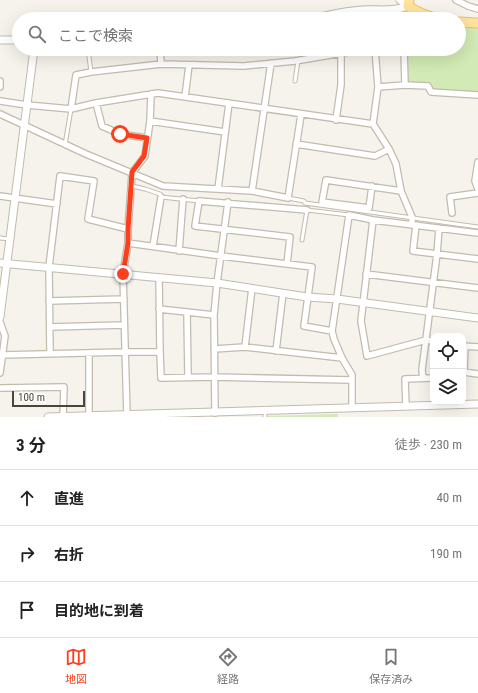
<!DOCTYPE html>
<html lang="ja">
<head>
<meta charset="utf-8">
<style>
  :root { --surface:#fff; --page:#f6f6f6; --text:#222; --muted:#767676; --line:#e0e0e0; --accent:#fc3f1d }
  body { margin:0; font-family:"Roboto Condensed","Noto Sans JP",sans-serif; background:var(--page); color:var(--text) }
  .controls { position:absolute; right:12px; bottom:12px; display:grid; overflow:hidden; border-radius:8px; box-shadow:0 4px 16px #0002 }
  .controls button { width:36px; height:36px; display:grid; place-items:center; padding:0; border:0; border-bottom:1px solid var(--line); background:var(--surface); color:var(--text); font:20px sans-serif }
  .scale { position:absolute; left:12px; bottom:10px; width:73px; box-sizing:border-box; padding-left:4px; border:2px solid #4b4439; border-top:0; font-size:11px; line-height:14px; white-space:nowrap; color:#4b4439; -webkit-text-stroke:3px #fff; paint-order:stroke }
  .stop { position:absolute; width:12px; height:12px; margin:-9px; border:3px solid #fc3f1d; border-radius:50%; background:#fff }
  .stop.end { background:#fc3f1d; border-color:#fff; box-shadow:0 1px 4px #0008 }
  .list { margin:0; padding:0; list-style:none }
  h2 { display:flex; justify-content:space-between; align-items:center; height:52px; margin:0; padding:0 16px; font-size:17px }
  h2 small { font-size:13px; font-weight:400; color:var(--muted) }
  .list li { display:grid; grid-template-columns:26px 1fr auto; gap:12px; align-items:center; box-sizing:border-box; height:56px; padding:0 16px; border-top:1px solid var(--line) }
  .list b { display:block; font-size:15px; white-space:nowrap }
  .list em { font-size:13px; font-style:normal; color:var(--muted) }
  .icon { flex:none; width:22px; height:22px; fill:none; stroke:currentColor; stroke-width:2; stroke-linecap:round; stroke-linejoin:round }
  .map { position:relative; flex:none; width:478px; height:417px; overflow:hidden }
  .search { position:absolute; background:var(--surface); box-shadow:0 4px 16px #0002; left:12px; right:12px; top:12px; height:44px; display:flex; align-items:center; gap:10px; box-sizing:border-box; padding:0 14px; border-radius:22px; color:var(--muted); font-size:15px }
  .sheet { height:220px; background:var(--surface) }
  nav { display:flex; justify-content:space-around; align-items:center; box-sizing:border-box; height:56px; border-top:1px solid var(--line); background:var(--surface); font-size:11px; color:var(--muted) }
  nav a { display:grid; justify-items:center; gap:2px }
  nav .on { color:var(--accent) }
  .map>svg:first-child { display:block }
  .green { fill:#d2eab5 }
  .lines { fill:none; stroke-linecap:round; stroke-linejoin:round }
  .service-casing { stroke:#c2bbae; stroke-width:5 }
  .minor-casing { stroke:#c2bbae; stroke-width:8 }
  .tertiary-casing { stroke:#c2bbae; stroke-width:9 }
  .primary-casing { stroke:#e6c16a; stroke-width:11 }
  .service { stroke:#fff; stroke-width:3 }
  .minor { stroke:#fff; stroke-width:5.5 }
  .tertiary { stroke:#fff; stroke-width:7 }
  .primary { stroke:#ffe39c; stroke-width:9 }
  .route { stroke:#fc3f1d; stroke-width:5 }
</style>
</head>
<body>
<div class="map">
<svg width="478" height="417" viewBox="0 0 478 417">
  <rect width="100%" height="100%" fill="#f6f3ec"/>
  <path class="green" d="M459,27L478,28V92L409,87L407,84L406,49H459Z
    M338,414V417H266V416Z"/>
  <g class="lines">
    <g class="service-casing">
      <path id="service" d="M88,49L91,72
        M295,81L298,61
        M65,145L71,109
        M132,186L145,189L160,194L161,197L199,201
        M288,198L304,201L305,203L478,227
        M0,238L10,239
        M302,240L307,210L349,215
        M265,417V415"/>
    </g>
    <g class="minor-casing">
      <path id="minor" d="M456,0L468,6L478,9
        M160,49L161,64
        M0,81V87
        M405,85L428,86L431,92L478,95
        M378,87L405,85L404,49
        M185,97L189,65
        M0,101L27,105L71,109L96,103L158,93L373,124L389,149L396,164L401,191L412,217V225
        M96,103L102,126L120,134L147,138
        M71,109L76,75L91,72L161,64L244,66L295,61L366,49
        M0,114L86,154L163,186L252,191L288,198L301,115
        M336,120L341,85V49
        M150,121L225,132
        M373,124L378,87L375,49
        M296,144L375,156L389,149
        M478,162L475,181L478,189
        M372,186L369,208L322,202L326,180L401,191
        M218,189L229,103
        M252,191L271,63
        M0,196L57,204
        M452,213L450,197L478,193
        M373,220L361,321L367,356L426,340L433,341
        M416,225L413,251L478,259
        M128,243L221,256L312,267L304,326L332,331
        M153,246L161,197
        M179,251L183,199
        M287,264L290,237L195,226L199,201L307,210
        M366,274L478,288
        M159,278L160,352L161,378L214,377L351,380
        M49,301L124,299
        M159,309L214,315
        M187,312L188,377
        M0,322L5,336L0,373
        M50,327L124,325
        M463,346L478,347
        M465,346L464,372L478,374
        M245,347L252,288
        M214,349L245,347L342,358
        M276,351L283,293
        M89,353V416
        M50,354L49,267L60,176L94,181L88,219L128,229
        M2,355L125,352H160
        M423,378L422,370L437,254L439,228
        M0,388L64,387L63,417
        M406,406L405,379L433,378
        M352,408V375L342,358L334,339L332,331L349,215L373,220L478,233
        M215,413L214,315L217,283L228,202
        M127,416L123,274L128,243V229L132,173L145,156L150,121L151,94"/>
    </g>
    <g class="tertiary-casing">
      <path id="tertiary" d="M400,0L408,6
        M309,19C326,16 344,11 362,10C378,9 393,12 408,6
        M0,40H19
        M0,263L217,283L307,297L337,299L478,318
        M0,317L34,49
        M48,417L478,404"/>
    </g>
    <g class="primary-casing">
      <path id="primary" d="M409,0L408,6C418,13 429,17 441,19
        M459,22L478,23"/>
    </g>
    <use href="#service" class="service"/>
    <use href="#minor" class="minor"/>
    <use href="#tertiary" class="tertiary"/>
    <use href="#primary" class="primary"/>
  </g>
  <g class="lines">
    <path class="route" d="M120,134L147,138L144,156L132,172L128,229V243L123,274"/>
  </g>
</svg>
<div class="controls">
<button><svg class="icon" aria-label="locate" viewBox="0 0 24 24"><circle cx="12" cy="12" r="6"/><path d="M12 2v4M12 18v4M2 12h4M18 12h4"/></svg></button>
<button><svg class="icon" aria-label="layers" viewBox="0 0 24 24"><path d="M12 4l9 5-9 5-9-5zM3 14l9 5 9-5"/></svg></button>
</div>
<div class="scale">100 m</div>
<div class="stop" style="left:120px;top:134px"></div>
<div class="stop end" style="left:123px;top:274px"></div>
<div class="search"><svg class="icon" aria-label="search" viewBox="0 0 24 24"><circle cx="10" cy="10" r="6"/><path d="M15 15l6 6"/></svg>ここで検索</div>
</div>
<section class="sheet">
<h2>3 分<small>徒歩 · 230 m</small></h2>
<ul class="list">
<li><svg class="icon" aria-label="ahead" viewBox="0 0 24 24"><path d="M12 20V5M6 11l6-6 6 6"/></svg><div><b>直進</b></div><em>40 m</em></li>
<li><svg class="icon" aria-label="right" viewBox="0 0 24 24"><path d="M7 20v-9h11M14 6l5 5-5 5"/></svg><div><b>右折</b></div><em>190 m</em></li>
<li><svg class="icon" aria-label="arrive" viewBox="0 0 24 24"><path d="M6 21V4h12l-3 4 3 4H6"/></svg><div><b>目的地に到着</b></div></li>
</ul>
</section>
<nav>
<a class="on"><svg class="icon" aria-label="map" viewBox="0 0 24 24"><path d="M3 6l6-2 6 2 6-2v14l-6 2-6-2-6 2zM9 4v14M15 6v14"/></svg>地図</a>
<a><svg class="icon" aria-label="directions" viewBox="0 0 24 24"><path d="M12 3l9 9-9 9-9-9zM9 14v-3h6M13 9l2 2-2 2"/></svg>経路</a>
<a><svg class="icon" aria-label="saved" viewBox="0 0 24 24"><path d="M7 4h10v16l-5-4-5 4z"/></svg>保存済み</a>
</nav>
</body>
</html>
